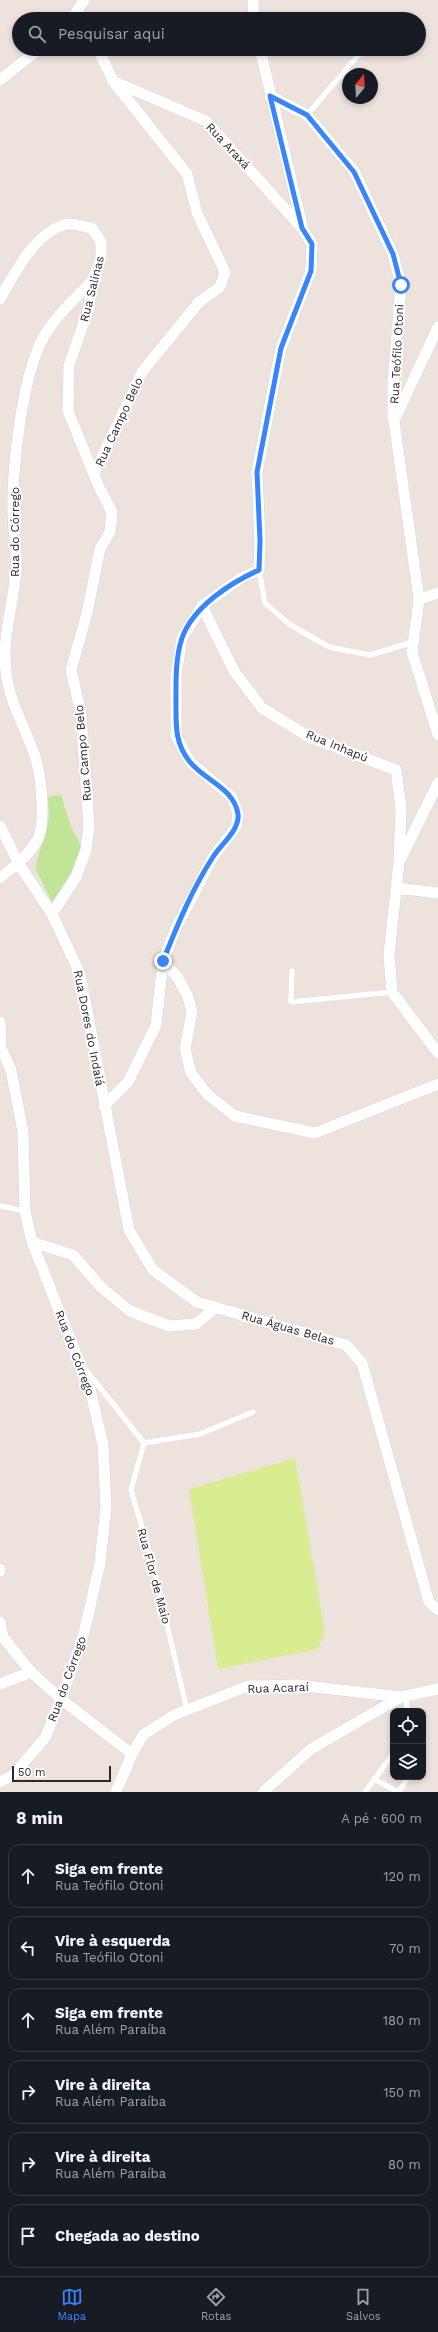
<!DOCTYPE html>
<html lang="pt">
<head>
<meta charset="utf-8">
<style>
  :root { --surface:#171b24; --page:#20242c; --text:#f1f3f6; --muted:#9ea1a6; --line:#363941; --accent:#3885fe }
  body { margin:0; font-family:"Work Sans",sans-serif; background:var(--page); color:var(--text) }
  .controls { position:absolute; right:12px; bottom:12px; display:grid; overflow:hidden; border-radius:8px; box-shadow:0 2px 6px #0003 }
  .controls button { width:36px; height:36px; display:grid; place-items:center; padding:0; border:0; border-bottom:1px solid var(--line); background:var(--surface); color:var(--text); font:20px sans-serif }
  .compass { position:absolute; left:342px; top:68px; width:36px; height:36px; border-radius:50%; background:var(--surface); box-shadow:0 2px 6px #0003; rotate:18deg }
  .scale { position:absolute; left:12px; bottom:10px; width:99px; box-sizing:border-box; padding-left:4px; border:2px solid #2a2a2a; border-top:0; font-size:11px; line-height:14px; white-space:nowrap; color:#2a2a2a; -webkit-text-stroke:3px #fff; paint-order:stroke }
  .stop { position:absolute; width:12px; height:12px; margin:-9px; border:3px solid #3885fe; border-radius:50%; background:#fff }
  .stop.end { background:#3885fe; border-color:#fff; box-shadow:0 1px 4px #0008 }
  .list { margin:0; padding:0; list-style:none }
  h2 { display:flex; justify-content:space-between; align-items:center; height:52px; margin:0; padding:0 16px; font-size:17px }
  h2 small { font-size:13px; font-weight:400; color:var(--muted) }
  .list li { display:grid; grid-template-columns:26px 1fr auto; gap:12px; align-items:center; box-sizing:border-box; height:64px; margin:0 8px 8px; padding:0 8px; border:1px solid var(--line); border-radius:12px }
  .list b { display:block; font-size:15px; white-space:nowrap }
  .list p { margin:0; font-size:13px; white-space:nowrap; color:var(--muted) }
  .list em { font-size:13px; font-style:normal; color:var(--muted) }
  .icon { flex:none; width:22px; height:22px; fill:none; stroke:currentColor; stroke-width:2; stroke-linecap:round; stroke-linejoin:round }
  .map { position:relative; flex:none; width:438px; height:1792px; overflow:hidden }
  .search { position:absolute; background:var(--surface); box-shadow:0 2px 6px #0003; left:12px; right:12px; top:12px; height:44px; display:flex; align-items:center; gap:10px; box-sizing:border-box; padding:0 14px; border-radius:22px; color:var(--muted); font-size:15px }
  .sheet { height:484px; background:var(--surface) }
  nav { display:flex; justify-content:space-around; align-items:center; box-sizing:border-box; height:56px; border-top:1px solid var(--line); background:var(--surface); font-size:11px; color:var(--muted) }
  nav a { display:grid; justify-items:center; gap:2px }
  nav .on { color:var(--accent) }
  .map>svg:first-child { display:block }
  .green { fill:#c1e597 }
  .pitch { fill:#d8ec92 }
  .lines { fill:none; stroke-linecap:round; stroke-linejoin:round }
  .service-casing { stroke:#d1d8e4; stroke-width:6 }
  .minor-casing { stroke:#d1d8e4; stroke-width:12 }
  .service { stroke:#fff; stroke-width:5.5 }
  .minor { stroke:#fff; stroke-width:11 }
  .route { stroke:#3885fe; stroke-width:5 }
  .labels { text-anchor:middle; stroke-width:4; stroke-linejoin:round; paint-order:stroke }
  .street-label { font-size:12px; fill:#2a2a2a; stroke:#fff }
</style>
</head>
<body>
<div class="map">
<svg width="438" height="1792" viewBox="0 0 438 1792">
  <rect width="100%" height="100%" fill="#ede2dc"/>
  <path class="green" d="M61,795L71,827L81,846L72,871L52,902L35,868L49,818L48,797Z"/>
  <path class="pitch" d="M295,1458L325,1633L318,1649L218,1669L189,1489Z"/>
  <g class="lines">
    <g class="service-casing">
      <path id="service" d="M307,115L361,52
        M259,570L265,603L289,624L329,647L370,655L413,642
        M292,971L291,1002L392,992
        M0,1206L25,1211
        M86,1370L144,1443L200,1434L253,1412
        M144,1443L131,1490L153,1565L187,1710
        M406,1696L407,1711
        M374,1779L398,1792
        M365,1792L393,1754
        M399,1792L408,1777"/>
    </g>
    <g class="minor-casing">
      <path id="minor" d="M253,0L254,19
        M72,19L84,0
        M260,49L302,225
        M0,80L39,49
        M270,96L307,115L354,171L393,254L401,285L393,383V417
        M0,299C15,272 35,232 67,224C74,223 85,227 92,228L101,242V258L92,281L89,308L69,365L68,411L99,487L112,512L110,532L100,549L87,613L71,670L81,714L89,826L86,850L76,877L52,914
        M438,327L394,421L419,599L412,652L438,735
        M94,474L142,372L199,302L220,287L225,272L197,213L187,174L113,81L98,49
        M419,599L438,593
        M202,606L234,671L262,708L309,737L396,770L401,808L399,862
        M438,783L399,862L389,955L392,992L438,1053
        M0,826L19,864L52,914L80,974L129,1230L153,1270L197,1302L346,1345L362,1363L429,1602L438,1610
        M0,878C14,867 29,855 38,839C46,822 41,774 35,756C25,727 9,702 6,671C2,637 13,606 16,572C18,552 13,531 13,511C12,467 22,379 42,340C53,318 75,299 92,281
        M397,888L438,893
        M163,961L178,978L188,997L192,1012L185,1049L191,1073L207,1094L235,1116L315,1133L438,1084
        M0,1022L1,1048L11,1070L23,1132L25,1211L32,1242L90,1389L103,1445L106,1507L100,1563L84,1633L61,1699L45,1738L13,1775L0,1782
        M104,1106L128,1082L156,1025L163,961L176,928L213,857L236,827L238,814L232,797L190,762L176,736V675L182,638L202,606L241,578L259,570L260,541L257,472L281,348L311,271L312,244L302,228L206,121L113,81
        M32,1242L73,1255L102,1288L130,1311L169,1326L196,1324L216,1307
        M0,1569V1571
        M0,1622L3,1637L31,1672L61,1699L132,1754
        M0,1684L31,1672
        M116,1792L132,1754L143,1735L174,1715L248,1686L297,1685L401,1697L438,1689
        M263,1792L311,1749L401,1697"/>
    </g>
    <use href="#service" class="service"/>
    <use href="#minor" class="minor"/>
  </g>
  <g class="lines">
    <path class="route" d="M163,961C177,926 192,889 213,857C221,844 240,830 238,814C234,788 204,780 190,762C175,744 176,726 176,705C176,683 175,659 182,638C193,607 230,583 259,570L260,541L257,472L281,348L311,271L312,244L302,228L270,96L307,115L354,172L393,254L401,285"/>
  </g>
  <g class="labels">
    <g class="street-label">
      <text transform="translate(228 146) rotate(47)" y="4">Rua Araxá</text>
      <text transform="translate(92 289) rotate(-76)" y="4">Rua Salinas</text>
      <text transform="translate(397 354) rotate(-87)" y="4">Rua Teófilo Otoni</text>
      <text transform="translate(119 422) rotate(-65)" y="4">Rua Campo Belo</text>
      <text transform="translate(15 532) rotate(-90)" y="4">Rua do Córrego</text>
      <text transform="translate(337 746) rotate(22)" y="4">Rua Inhapú</text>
      <text transform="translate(83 753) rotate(-95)" y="4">Rua Campo Belo</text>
      <text transform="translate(89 1028) rotate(79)" y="4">Rua Dores do Indaiá</text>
      <text transform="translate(288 1328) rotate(16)" y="4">Rua Águas Belas</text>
      <text transform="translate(75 1353) rotate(69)" y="4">Rua do Córrego</text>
      <text transform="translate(154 1576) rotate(75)" y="4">Rua Flor de Maio</text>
      <text transform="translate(67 1679) rotate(-70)" y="4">Rua do Córrego</text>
      <text transform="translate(278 1688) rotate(-2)" y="4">Rua Acaraí</text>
    </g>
  </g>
</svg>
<div class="controls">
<button><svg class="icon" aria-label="locate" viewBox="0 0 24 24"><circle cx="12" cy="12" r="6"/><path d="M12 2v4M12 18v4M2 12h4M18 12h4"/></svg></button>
<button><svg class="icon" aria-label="layers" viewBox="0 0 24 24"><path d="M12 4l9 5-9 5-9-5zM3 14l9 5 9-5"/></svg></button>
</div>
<svg class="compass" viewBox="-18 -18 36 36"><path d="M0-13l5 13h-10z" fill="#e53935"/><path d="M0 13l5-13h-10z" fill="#9ea1a6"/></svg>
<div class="scale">50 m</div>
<div class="stop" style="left:401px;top:285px"></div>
<div class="stop end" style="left:163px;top:961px"></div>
<div class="search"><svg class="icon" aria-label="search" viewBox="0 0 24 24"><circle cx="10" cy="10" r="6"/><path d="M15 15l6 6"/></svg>Pesquisar aqui</div>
</div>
<section class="sheet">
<h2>8 min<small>A pé · 600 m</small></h2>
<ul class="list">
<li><svg class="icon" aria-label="ahead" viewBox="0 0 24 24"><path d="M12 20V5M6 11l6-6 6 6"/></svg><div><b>Siga em frente</b><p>Rua Teófilo Otoni</p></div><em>120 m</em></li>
<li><svg class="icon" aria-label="left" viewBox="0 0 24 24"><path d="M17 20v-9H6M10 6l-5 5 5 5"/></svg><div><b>Vire à esquerda</b><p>Rua Teófilo Otoni</p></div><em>70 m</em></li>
<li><svg class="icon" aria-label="ahead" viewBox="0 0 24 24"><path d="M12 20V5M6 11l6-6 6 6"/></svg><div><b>Siga em frente</b><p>Rua Além Paraíba</p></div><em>180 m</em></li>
<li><svg class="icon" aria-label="right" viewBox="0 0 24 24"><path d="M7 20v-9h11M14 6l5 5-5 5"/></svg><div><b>Vire à direita</b><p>Rua Além Paraíba</p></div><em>150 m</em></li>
<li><svg class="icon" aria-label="right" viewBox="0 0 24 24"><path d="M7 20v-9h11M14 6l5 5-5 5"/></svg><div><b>Vire à direita</b><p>Rua Além Paraíba</p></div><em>80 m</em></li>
<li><svg class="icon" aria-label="arrive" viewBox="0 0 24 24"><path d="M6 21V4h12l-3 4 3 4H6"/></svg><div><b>Chegada ao destino</b></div></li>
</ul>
</section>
<nav>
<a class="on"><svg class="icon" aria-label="map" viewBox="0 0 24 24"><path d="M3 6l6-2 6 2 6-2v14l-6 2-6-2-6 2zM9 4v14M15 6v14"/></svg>Mapa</a>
<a><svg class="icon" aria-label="directions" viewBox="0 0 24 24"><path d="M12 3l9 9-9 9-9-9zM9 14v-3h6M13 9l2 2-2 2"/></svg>Rotas</a>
<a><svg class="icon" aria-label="saved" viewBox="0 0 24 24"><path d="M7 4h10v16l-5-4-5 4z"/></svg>Salvos</a>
</nav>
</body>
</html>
